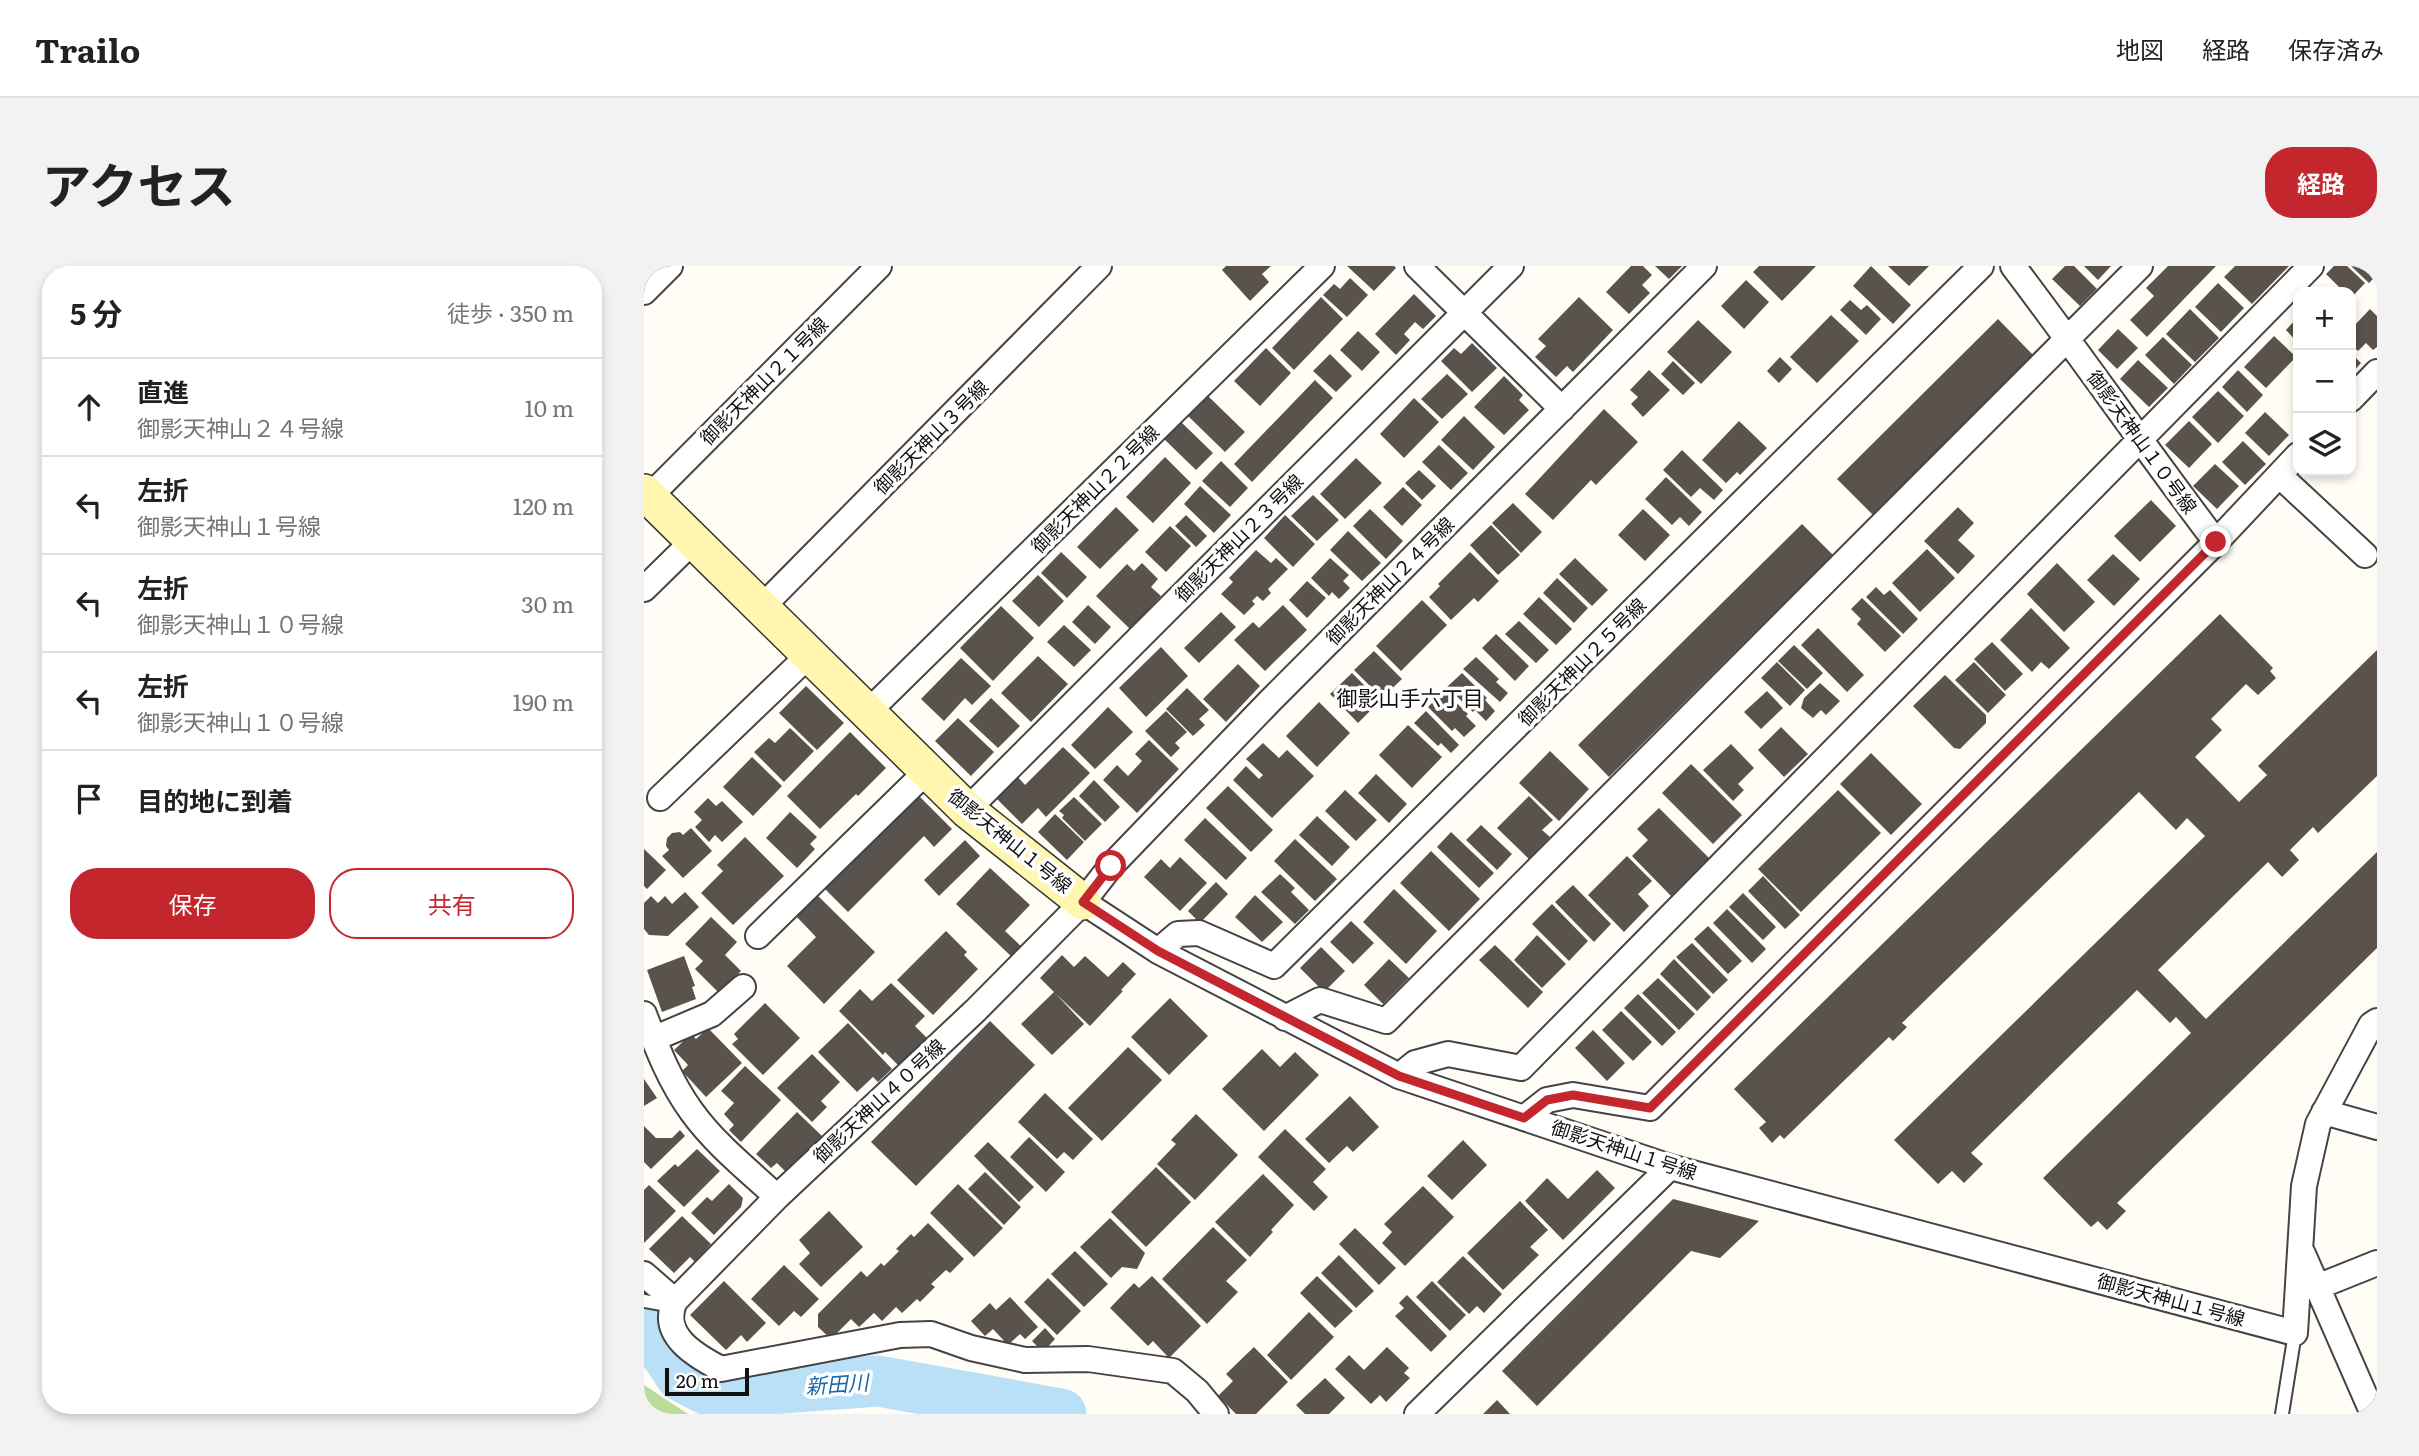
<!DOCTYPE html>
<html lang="ja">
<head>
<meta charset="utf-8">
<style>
  :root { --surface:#fff; --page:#f2f2f2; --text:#222; --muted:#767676; --line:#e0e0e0; --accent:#c4262e }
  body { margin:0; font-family:Literata,"Noto Sans JP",serif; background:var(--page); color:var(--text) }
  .controls { position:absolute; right:21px; top:21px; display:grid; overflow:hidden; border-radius:14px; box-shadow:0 4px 10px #0003 }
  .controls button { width:63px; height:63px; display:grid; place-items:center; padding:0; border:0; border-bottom:2px solid var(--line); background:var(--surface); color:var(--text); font:35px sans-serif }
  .scale { position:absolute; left:21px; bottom:18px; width:84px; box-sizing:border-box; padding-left:7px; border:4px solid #111; border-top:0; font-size:19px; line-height:24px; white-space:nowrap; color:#111; -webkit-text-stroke:5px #fff; paint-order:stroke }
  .stop { position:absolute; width:21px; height:21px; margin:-16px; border:5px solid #c4262e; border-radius:50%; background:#fff }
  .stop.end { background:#c4262e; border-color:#fff; box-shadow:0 2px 7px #0008 }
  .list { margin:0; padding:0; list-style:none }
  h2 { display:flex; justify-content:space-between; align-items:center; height:91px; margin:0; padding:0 28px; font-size:30px }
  h2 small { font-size:23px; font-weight:400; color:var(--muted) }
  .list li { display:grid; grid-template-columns:46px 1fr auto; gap:21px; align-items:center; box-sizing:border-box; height:98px; padding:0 28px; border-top:2px solid var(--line) }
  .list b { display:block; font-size:26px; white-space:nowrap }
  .list p { margin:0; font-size:23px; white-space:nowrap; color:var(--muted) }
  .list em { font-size:23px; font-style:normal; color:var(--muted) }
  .actions { display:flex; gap:14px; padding:21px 28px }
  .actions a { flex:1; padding:16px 0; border:2px solid var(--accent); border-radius:28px; text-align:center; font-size:24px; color:var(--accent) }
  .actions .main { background:var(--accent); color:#fff }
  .icon { flex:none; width:38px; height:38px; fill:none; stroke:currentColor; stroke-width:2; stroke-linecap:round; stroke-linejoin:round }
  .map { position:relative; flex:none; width:1733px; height:1148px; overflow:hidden; border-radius:28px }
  header { display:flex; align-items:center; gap:42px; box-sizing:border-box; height:98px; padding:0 35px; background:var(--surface); border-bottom:2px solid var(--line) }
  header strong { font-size:33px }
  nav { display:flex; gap:38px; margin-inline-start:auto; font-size:24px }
  .intro { display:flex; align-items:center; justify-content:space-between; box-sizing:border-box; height:168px; padding:0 42px }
  h1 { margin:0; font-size:49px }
  .button { padding:18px 32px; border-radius:28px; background:var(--accent); color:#fff; font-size:24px; font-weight:700 }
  main { display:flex; gap:42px; padding:0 42px }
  aside { flex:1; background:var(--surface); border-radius:28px; box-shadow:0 4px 10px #0003 }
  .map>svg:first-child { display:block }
  .forest { fill:#b9dc9c }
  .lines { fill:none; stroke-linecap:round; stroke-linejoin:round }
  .river { stroke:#b9e0f7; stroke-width:51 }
  .building { fill:#5a524d }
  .lane-casing { stroke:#444; stroke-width:16 }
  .street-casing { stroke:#444; stroke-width:28 }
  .secondary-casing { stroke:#333; stroke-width:38 }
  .lane { stroke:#fff; stroke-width:12 }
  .street { stroke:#fff; stroke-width:24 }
  .secondary { stroke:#fff6b0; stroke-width:35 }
  .route { stroke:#c4262e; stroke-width:9 }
  .labels { text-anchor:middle; stroke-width:7; stroke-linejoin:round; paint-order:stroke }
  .street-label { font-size:19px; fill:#111; stroke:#fff }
  .neighbourhood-label { font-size:21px; fill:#111; stroke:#fff }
  .water-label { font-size:21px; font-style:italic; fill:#1768a6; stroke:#fff }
</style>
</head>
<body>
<header>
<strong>Trailo</strong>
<nav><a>地図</a><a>経路</a><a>保存済み</a></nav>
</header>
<div class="intro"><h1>アクセス</h1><a class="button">経路</a></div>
<main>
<aside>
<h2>5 分<small>徒歩 · 350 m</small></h2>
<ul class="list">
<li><svg class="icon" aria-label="ahead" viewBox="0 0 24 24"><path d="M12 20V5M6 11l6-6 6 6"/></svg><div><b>直進</b><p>御影天神山２４号線</p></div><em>10 m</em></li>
<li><svg class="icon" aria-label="left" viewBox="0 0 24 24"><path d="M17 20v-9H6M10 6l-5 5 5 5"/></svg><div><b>左折</b><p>御影天神山１号線</p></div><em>120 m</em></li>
<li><svg class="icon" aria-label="left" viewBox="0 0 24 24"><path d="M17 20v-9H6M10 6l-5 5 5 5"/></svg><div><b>左折</b><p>御影天神山１０号線</p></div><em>30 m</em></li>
<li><svg class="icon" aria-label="left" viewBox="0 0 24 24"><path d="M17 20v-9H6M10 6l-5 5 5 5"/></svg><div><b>左折</b><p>御影天神山１０号線</p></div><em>190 m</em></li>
<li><svg class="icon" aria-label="arrive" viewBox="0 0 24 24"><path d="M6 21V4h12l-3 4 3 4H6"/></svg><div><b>目的地に到着</b></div></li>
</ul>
<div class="actions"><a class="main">保存</a><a>共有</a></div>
</aside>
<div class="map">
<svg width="1733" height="1148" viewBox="0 0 1733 1148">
  <rect width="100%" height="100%" fill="#fffdf5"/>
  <path class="forest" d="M0,1119L44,1148H0Z"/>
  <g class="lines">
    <path class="river" d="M0,1054L37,1110L70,1127L234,1115L417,1148"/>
  </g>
  <path class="building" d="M582,0H627L618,8L625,16L606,35L578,4Z
    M703,0H750L752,2L730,25Z
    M987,0H999L1008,9L998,19L1006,27L985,48L962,26Z
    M1011,0H1038L1025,13Z
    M1115,0H1172L1138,35L1109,6Z
    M1227,0L1267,39L1249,58L1209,20Z
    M1244,0H1285L1265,20Z
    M1421,0H1430L1453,23L1436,40L1408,13Z
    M1440,0H1467L1454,14Z
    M1524,0H1572L1503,71L1486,54L1510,30L1502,22Z
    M1591,0H1645L1608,38L1580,11Z
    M1690,0H1703L1721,17L1707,32V26H1700L1682,8Z
    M1707,0H1733V9L1725,17Z
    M706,12L724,29L703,51L679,29L690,18L696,23Z
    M1102,14L1125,36L1100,63L1077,40Z
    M1574,17L1600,42L1577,66L1551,41Z
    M770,28L792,50L779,63L771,56L760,68L766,74L752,89L731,68Z
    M677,31L699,53L650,104L628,82Z
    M935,31L969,64L929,106L923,100L912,111L891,91L902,80L894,73Z
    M1206,34L1217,44L1223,39L1237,53L1222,69L1196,44Z
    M1546,43L1575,72L1551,96L1522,68Z
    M1726,43L1733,50V81L1729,84L1722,77L1714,85L1707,78V63Z
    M1187,49L1215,75L1173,117L1146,91Z
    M1654,51V77L1642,64Z
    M1354,53L1395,95L1234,254L1193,213Z
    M1054,54L1088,86L1057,118L1023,86Z
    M1474,63L1494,82L1473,103L1454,84Z
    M714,65L736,86L718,105L696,84Z
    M1630,70L1652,91L1622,122L1600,101Z
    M1519,71L1548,99L1530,118L1501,89Z
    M828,77L853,102L828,126L797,95L810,82L817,88Z
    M622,82L647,107L616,140L590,115Z
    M1707,87L1717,97L1707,108Z
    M686,88L708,110L692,126L669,105Z
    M1136,91L1148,103L1135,117L1123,105Z
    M1494,94L1524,122L1505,141L1476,113Z
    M1029,95L1051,117L1039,129L1017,108Z
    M1005,104L1026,124L999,151L987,138L994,131L986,124Z
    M1594,104L1619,129L1603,146L1578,121Z
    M803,108L824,128L798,153L777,133Z
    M860,110L879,129L875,134L885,144L860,169L830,141Z
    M671,114L689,132L608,216L590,198Z
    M1574,125L1600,150L1574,177L1548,151Z
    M563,129L601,166L581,186L543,149Z
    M770,132L795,156L760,192L736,168Z
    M960,143L994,176L952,219L947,214L909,254L881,228Z
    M1621,146L1645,169L1625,190L1601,167Z
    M820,150L851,181L829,204L797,174Z
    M536,155L569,187L552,204L519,172Z
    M1095,155L1123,182L1096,209L1093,206L1082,217L1058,194Z
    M1545,155L1568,178L1545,202L1521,179Z
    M1599,175L1622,198L1601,219L1578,196Z
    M795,179L824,207L807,224L778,196Z
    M1038,184L1079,224L1070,234L1056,222L1047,231L1019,204Z
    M521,191L547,217L509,257L482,231Z
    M712,192L738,217L701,253L676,228Z
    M577,195L604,222L586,241L558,215Z
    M1571,198L1595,220L1573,243L1549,220Z
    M775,204L792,220L778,234L761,217Z
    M1022,211L1058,246L1045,260L1036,251L1028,259L1001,233Z
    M556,220L587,249L570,267L540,238Z
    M759,221L778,239L758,260L739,241Z
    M669,229L695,254L673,275L647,250Z
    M1507,234L1532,260L1496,296L1470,270Z
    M869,237L898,266L877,287L848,257Z
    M472,241L495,264L456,303L433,281Z
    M1314,241L1330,257L1314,274L1331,290L1314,308L1280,275Z
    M726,243L759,275L742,293L709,260Z
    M999,243L1026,269L1001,295L974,269Z
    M542,249L563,270L552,281L531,260Z
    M641,249L671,278L649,301L620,272Z
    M1158,258L1189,289L965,511L934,479Z
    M847,259L876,289L854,309L826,279Z
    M526,260L547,280L522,306L501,286Z
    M704,265L737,297L718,315L686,284Z
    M1283,283L1311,312L1276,346L1248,317Z
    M612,284L627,297L632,292L644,303L624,323L627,327L619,335L613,330L608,335L611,338L600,349L577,328L589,316L585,312Z
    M417,286L443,311L423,332L397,307Z
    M826,286L855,315L834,336L830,332L807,354L785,331L796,320L794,318Z
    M1469,288L1496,313L1470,340L1443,314Z
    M686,292L705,309L699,315L706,322L695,333L688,326L685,330L667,312Z
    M931,292L964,324L948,340L915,308Z
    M498,297L514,313L507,321L517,330L486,363L452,330L483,298L490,305Z
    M1413,297L1451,336L1420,366L1383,328Z
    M394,309L420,335L395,361L368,335Z
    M913,312L944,342L930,357L899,327Z
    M663,315L682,332L663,352L645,334Z
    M1232,321L1240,329L1246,324L1274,353L1259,368L1222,331Z
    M895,331L928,363L912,379L879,348Z
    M1218,332L1257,370L1241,386L1213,358L1217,353L1207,343Z
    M778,334L803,359L757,405L732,380Z
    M444,339L467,361L451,378L428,356Z
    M639,339L663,364L621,405L590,374L609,356L615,362Z
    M357,340L390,372L349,415L316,382Z
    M1387,342L1426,382L1405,403L1397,396L1388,406L1356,374Z
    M577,346L592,361L555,397L540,382Z
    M1576,348L1629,402L1626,405L1632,412L1614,429L1602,418L1567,453L1578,464L1551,491L1595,536L1623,509L1614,500L1733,384V510L1674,567L1669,561L1646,584L1655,594L1638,611L1624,596L1514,704L1562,753L1733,586V682L1473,937L1482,945L1463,964L1454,955L1447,961L1399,912L1547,767L1532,751L1526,757L1493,724L1327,887L1339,898L1320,917L1308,905L1294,918L1250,874L1561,570L1543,552L1532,564L1495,526L1258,757L1263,761L1249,775L1245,771L1140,873L1136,869L1128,877L1115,862L1122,856L1090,823Z
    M875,355L905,384L892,397L861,368Z
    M420,359L447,384L430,401L403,376Z
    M1174,362L1220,409L1203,426L1157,379Z
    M852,368L885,400L871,415L838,382Z
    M1348,376L1379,408L1361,425L1330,393Z
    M1150,379L1179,407L1163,423L1134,395Z
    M517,381L544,410L502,451L475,422Z
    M730,385L758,413L738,432L710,404Z
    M394,390L424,418L387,456L357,427Z
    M832,391L855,413L852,416L864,427L856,436L819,403Z
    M317,392L347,420L328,439L321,432L300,455L277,433Z
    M1133,396L1161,424L1146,440L1117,412Z
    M1330,396L1362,429L1344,447L1311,414Z
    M594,398L616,420L582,456L559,433Z
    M708,407L736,435L714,457L686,428Z
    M818,407L843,432L841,434L851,445L842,455L831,444L829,446L803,421Z
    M1301,409L1342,449V457L1316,483L1310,482L1269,440Z
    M1176,417L1196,435L1182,449L1177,444L1169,452L1157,442L1160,432Z
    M162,420L200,457L173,484L135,447Z
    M543,422L565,444L555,453L561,459L549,470L522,443Z
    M800,425L824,448L822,450L832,460L820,471L811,462L808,465L784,441Z
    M1123,425L1139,442L1117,463L1100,446Z
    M347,432L376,460L354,482L325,455Z
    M675,436L706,467L673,501L642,470Z
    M464,441L489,466L451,503L427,479Z
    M522,445L543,466L531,477L536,482L527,491L501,465Z
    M782,445L815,479L807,487L797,477L794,480L770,457Z
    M314,452L350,486L327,510L291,475Z
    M764,459L798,491L768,522L735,489Z
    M1137,461L1164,488L1140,511L1114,484Z
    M146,462L170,485L140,516L110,486L125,472L131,477Z
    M206,466L242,502L214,530L212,528L176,563L143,530Z
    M505,474L535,503L493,547L459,514L473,499L484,510L498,495L491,488Z
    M619,477L635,492L643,484L670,510L628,552L589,514L602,500L615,513L619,509L602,493Z
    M1087,478L1110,502L1094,518L1100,524L1089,535L1059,504Z
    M419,481L446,507L402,551L394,542L378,558L351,531L372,509L381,519Z
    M906,485L945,523L915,555L875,517Z
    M1227,487L1278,538L1247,569L1196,518Z
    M108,491L138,520L109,550L79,521Z
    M1047,498L1098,549L1069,578L1018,527Z
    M732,508L763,538L745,557L714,527Z
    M450,514L476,541L461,556L435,530Z
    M584,520L629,564L607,586L562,542Z
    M701,524L733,554L712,575L681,545Z
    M1194,524L1237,567L1157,646L1114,603Z
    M272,527L308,563L290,581L280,570L204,646L178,620Z
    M885,530L909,554L898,564L906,571L885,593L853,562Z
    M430,531L458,558L441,575L418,552L420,549L415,545Z
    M64,532L72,540L78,535L99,556L78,576L71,569L65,576L51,561L58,554L50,546Z
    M1015,542L1065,592L1027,630L988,590L1004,574L993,563Z
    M146,546L173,571L166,578L171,583L153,602L122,572Z
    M411,548L440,576L423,594L394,566Z
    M673,550L706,581L688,600L655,569Z
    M561,552L603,592L582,614L540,574Z
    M837,559L868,588L853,604L822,574Z
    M47,562L68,585L39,612L18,590L25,584L22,580L23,572L28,567L36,566L39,569Z
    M807,566L850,607L835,622L793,581Z
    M101,571L140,610L89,659L57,627L79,605L73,599Z
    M651,573L693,613L671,635L630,595Z
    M321,574L336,590L295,630L280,614Z
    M0,583L22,604L3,623L0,620Z
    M787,585L836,633L805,665L756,617Z
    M983,590L1008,615L994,628L1005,640L980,666L944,629Z
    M536,591L563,617L536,645L500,611L517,593L526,602Z
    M346,602L386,639L361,665L379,682L369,692L312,638Z
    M636,608L651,622L647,626L665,644L651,658L617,626Z
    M1119,610L1156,649L1141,663L1104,625Z
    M572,616L584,628L556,657L544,645Z
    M929,619L967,658L950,676L911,636Z
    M750,623L793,665L762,698L719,656Z
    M41,626L55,641L24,670L5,669L0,663V637L7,630L14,637L21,630L28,638Z
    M1099,627L1132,661L1119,674L1085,641Z
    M172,628L231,686L180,738L143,700L172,671L151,649Z
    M611,629L639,656L618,676L591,651Z
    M908,638L944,675L925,695L888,658Z
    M1083,643L1122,683L1108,697L1069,657Z
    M67,651L93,676L81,689L97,705L75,727L51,703L59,695L41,678Z
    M707,655L730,677L709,698L686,676Z
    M1064,660L1098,695L1084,708L1050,673Z
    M302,665L323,686L320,689L334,703L289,749L253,714Z
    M893,669L922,698L898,722L870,694Z
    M1048,677L1084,714L1069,728L1032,691Z
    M851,679L899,726L884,742L835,694Z
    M677,681L701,705L680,726L656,702Z
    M418,689L430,701L441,690L464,711L479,696L492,708L477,724L479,725L446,760L412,728L440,758L408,789L377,758L410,726L396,712Z
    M40,690L51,720L48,721L52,733L18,746L3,704Z
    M745,693L765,712L739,738L720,719Z
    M1030,693L1067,731L1053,745L1016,708Z
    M1014,712L1051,748L1035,764L998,727Z
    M247,717L281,750L271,760L284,773L256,801L241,786L239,789L195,745L216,723L228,735Z
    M994,728L1032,766L1018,780L980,742Z
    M526,732L564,770L525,809L487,771Z
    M121,737L156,772L119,809L88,778L94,773L90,768Z
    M977,745L1008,776L989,795L958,764Z
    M346,755L391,799L272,920L227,876Z
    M204,757L248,803L234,816L229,811L213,826L174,786Z
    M64,762L98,797L62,831L38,805L44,799L30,784L47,768L52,773Z
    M949,764L981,797L963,815L931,782Z
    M484,781L518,814L458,875L424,842Z
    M618,783L636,801L651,786L675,809L620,865L578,823Z
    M168,788L196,816L177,835L183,841L168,856L133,822Z
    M101,800L137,834L97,876L85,864L90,859L80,848L90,837L77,825Z
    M0,813L13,832L0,840Z
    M401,827L449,873L429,894L420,886L413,893L374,856Z
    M706,830L735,861L709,886L703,880L685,897L661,873Z
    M153,846L178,870L142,906L133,897L127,902L112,888Z
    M552,848L594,889L551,934L513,898L532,878L527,874Z
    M0,860L12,872H28L36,864L41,870L7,903L0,896Z
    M641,863L682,903L669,916L684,931L670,945L614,891Z
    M385,871L421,906L402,926L366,891Z
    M819,874L843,899L808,934L783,910Z
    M344,876L390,921L375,936L330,890Z
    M53,883L76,905L40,941L13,915L31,898L34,901Z
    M512,901L547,936L502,981L467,946Z
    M953,904L971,922L919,974L881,935L903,912L924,933Z
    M341,906L377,941L360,959L324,923Z
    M619,908L650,939L627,964L629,966L606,991L571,956Z
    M85,918L99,932L97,941L70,969L47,947L63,931L68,935Z
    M314,918L359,962L330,991L286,947Z
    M5,919L32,945L0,977V924Z
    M779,920L810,951L761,1000L738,977L748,966L740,958Z
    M1029,933L1115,955L1076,992L1047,985L893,1140L858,1105Z
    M876,935L904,964L886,981L895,989L859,1024L823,987Z
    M185,945L219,981L177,1021L155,998L166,987L155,974Z
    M38,950L67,978L51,996L46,991L30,1007L5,983Z
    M466,952L501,987L493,1003L478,1001L467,1012L436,981Z
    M284,957L320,993L306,1007L302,1004L287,1018L291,1021L276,1036L273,1033L258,1047L252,1041L238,1055L230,1047L215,1061L207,1053L187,1073L174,1061V1048L217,1005L223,1011L237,997L240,1000L255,985L252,983L267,968L270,971Z
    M569,961L603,994L582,1015L594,1026L563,1058L518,1013Z
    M711,962L752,1002L735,1019L695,978Z
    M431,985L464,1018L440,1041L407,1008Z
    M695,989L730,1025L712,1042L677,1007Z
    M819,990L858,1028L840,1047L833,1040L825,1048L793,1016Z
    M140,999L175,1033L157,1051L150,1045L135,1060L107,1033Z
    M508,1010L557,1060L525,1092L509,1075L504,1080L466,1042L490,1017L495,1022Z
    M673,1010L709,1045L691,1062L656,1027Z
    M404,1012L437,1045L413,1069L380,1036Z
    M80,1015L122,1057L103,1076L97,1069L82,1084L46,1049Z
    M788,1015L822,1049L806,1065L772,1031Z
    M763,1029L803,1070L787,1086L751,1050L760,1042L755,1037Z
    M366,1031L394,1061L381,1073L376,1068L364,1079L349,1063L341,1070L327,1055L346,1037L352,1044Z
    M665,1046L690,1071L647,1114L623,1089Z
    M401,1062L411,1073L399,1086L388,1075Z
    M610,1081L644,1116L612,1148H592L574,1130L589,1115L582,1108Z
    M743,1081L765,1102L760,1107L766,1112L742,1136L736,1129L727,1138L691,1103L705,1089L720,1104Z
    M681,1112L701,1132L685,1148H661L652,1139Z
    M853,1134L866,1148H839Z"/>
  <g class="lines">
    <g class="lane-casing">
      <path id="lane" d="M0,1035L29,1040
        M1638,1148L1651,1067"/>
    </g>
    <g class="street-casing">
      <path id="street" d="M773,0L918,143
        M0,26L26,0
        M1707,133L1733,106
        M1635,209L1721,289
        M6,230L235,0
        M1572,276L1654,189
        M0,323L50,274
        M118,341L455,0
        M224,446L678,0
        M16,532L166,388
        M323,544L867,0
        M439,636L514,685L755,810L1026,901L1651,1067L1660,920L1674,858L1727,759L1733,755
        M114,670L283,505
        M514,685L534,668L555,667L630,700L1337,0
        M0,748C13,782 26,816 48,846C71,878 104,904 133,931
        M641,752L676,734L742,755L1496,0
        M9,773L68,748L99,721
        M755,810L771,797L804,788L877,802L1667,0
        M1680,846L1733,861
        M880,852L903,834L929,829L1006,842L1572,276C1503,185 1438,91 1369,0
        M1659,988L1729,1148
        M0,1008L31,1035
        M1673,1021L1733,997
        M572,1148L553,1125L529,1105L444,1093L381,1094L327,1082L287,1068L256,1069L77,1103C52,1090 15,1069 31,1035L133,931L332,744L439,636L467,600L625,436L1060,0
        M773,1148L1026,901"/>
    </g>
    <g class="secondary-casing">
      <path id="secondary" d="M0,226L323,544L439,636"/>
    </g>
    <use href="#lane" class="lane"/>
    <use href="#street" class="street"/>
    <use href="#secondary" class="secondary"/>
  </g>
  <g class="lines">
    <path class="route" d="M467,600L439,636L514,685L755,810L880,852L903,834L929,829L1006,842L1572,276"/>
  </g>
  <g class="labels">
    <g class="street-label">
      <text transform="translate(120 115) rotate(-45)" y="7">御影天神山２１号線</text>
      <text transform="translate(287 171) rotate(-45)" y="7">御影天神山３号線</text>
      <text transform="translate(1498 176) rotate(54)" y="7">御影天神山１０号線</text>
      <text transform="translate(451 223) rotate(-45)" y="7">御影天神山２２号線</text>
      <text transform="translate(595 272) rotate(-45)" y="7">御影天神山２３号線</text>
      <text transform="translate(746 315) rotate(-45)" y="7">御影天神山２４号線</text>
      <text transform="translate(938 396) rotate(-45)" y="7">御影天神山２５号線</text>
      <text transform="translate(366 575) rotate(39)" y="7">御影天神山１号線</text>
      <text transform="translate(235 835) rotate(-43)" y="7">御影天神山４０号線</text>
      <text transform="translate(980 884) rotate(18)" y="7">御影天神山１号線</text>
      <text transform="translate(1527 1034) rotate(15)" y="7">御影天神山１号線</text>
    </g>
    <g class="neighbourhood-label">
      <text x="766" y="440">御影山手六丁目</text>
    </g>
    <g class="water-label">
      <text transform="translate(193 1119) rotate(-4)" y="7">新田川</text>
    </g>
  </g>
</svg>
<div class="controls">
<button>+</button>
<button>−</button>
<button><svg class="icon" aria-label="layers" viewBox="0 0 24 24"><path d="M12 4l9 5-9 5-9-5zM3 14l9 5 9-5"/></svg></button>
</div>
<div class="scale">20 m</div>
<div class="stop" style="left:467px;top:600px"></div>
<div class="stop end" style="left:1572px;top:276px"></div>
</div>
</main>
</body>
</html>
